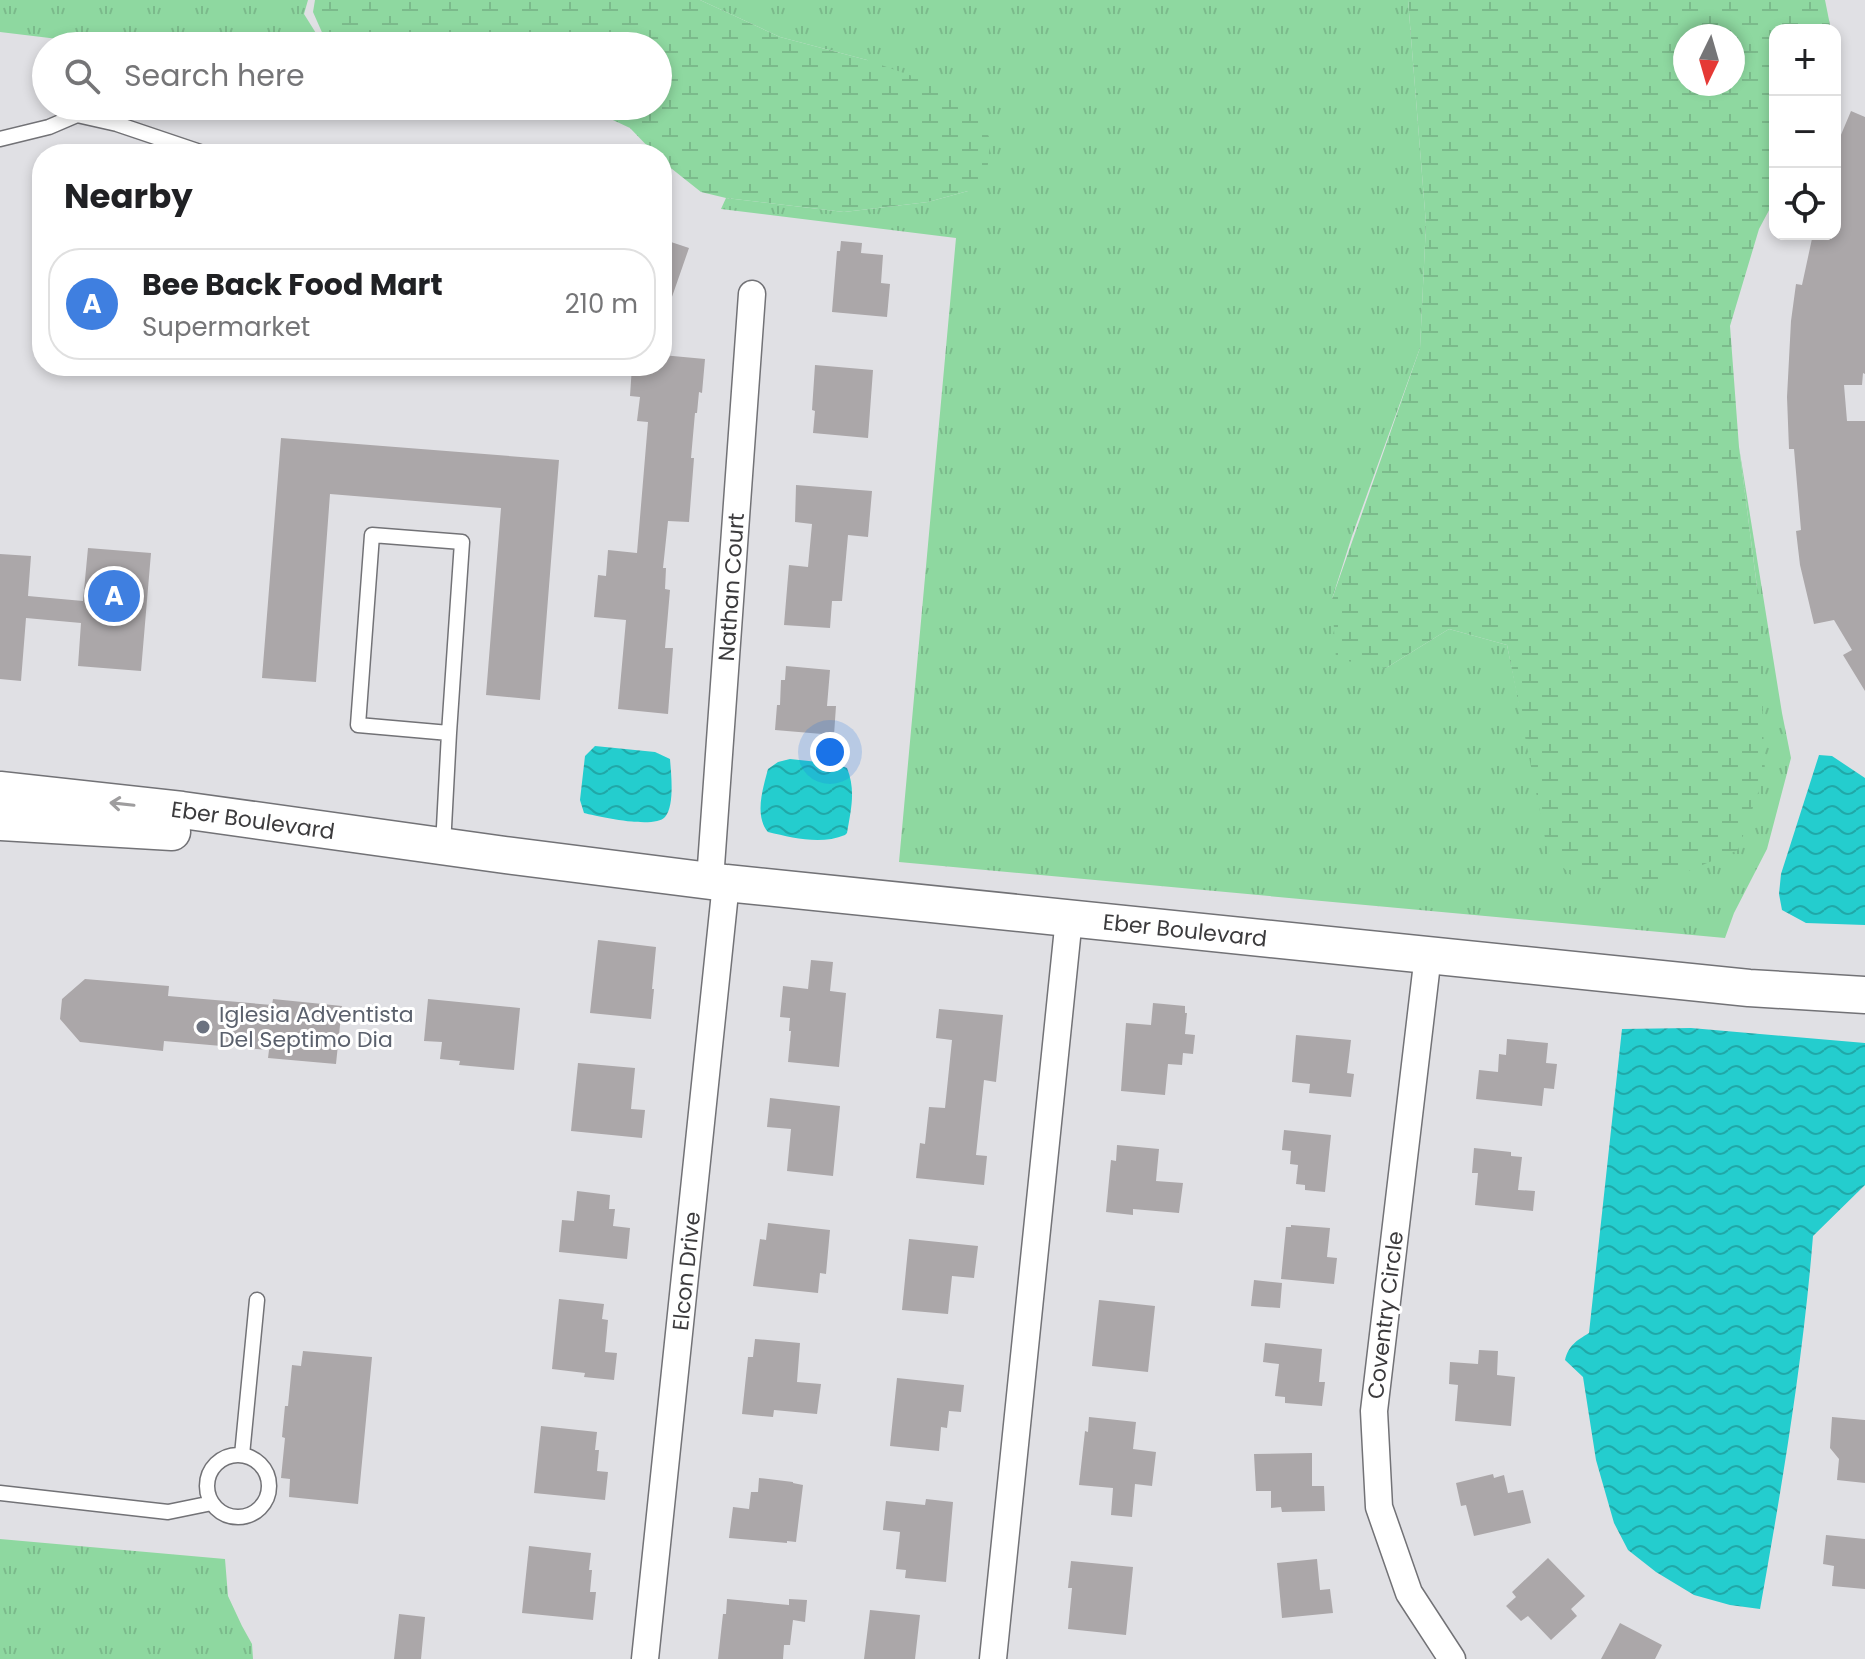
<!DOCTYPE html>
<html lang="en">
<head>
<meta charset="utf-8">
<style>
  :root { --surface:#fff; --page:#f2f2f2; --text:#202124; --muted:#757577; --line:#e0e0e0; --accent:#0f766e }
  body { margin:0; font-family:Poppins,sans-serif; background:var(--page); color:var(--text) }
  .controls { position:absolute; right:24px; top:24px; display:grid; overflow:hidden; border-radius:16px; box-shadow:0 4px 12px #0003 }
  .controls button { width:72px; height:72px; display:grid; place-items:center; padding:0; border:0; border-bottom:2px solid var(--line); background:var(--surface); color:var(--text); font:40px sans-serif }
  .compass { position:absolute; left:1673px; top:24px; width:72px; height:72px; border-radius:50%; background:var(--surface); box-shadow:0 4px 12px #0003; rotate:185deg }
  .you { position:absolute; left:830px; top:752px; width:28px; height:28px; margin:-20px; border:6px solid #fff; border-radius:50%; background:#1a73e8; box-shadow:0 0 0 12px #1a73e833 }
  .badge { display:grid; place-items:center; width:52px; height:52px; border-radius:50%; background:var(--accent); color:#fff; font-size:26px; font-weight:700 }
  .pin { position:absolute; translate:-50% -50%; border:4px solid #fff; box-shadow:0 2px 8px #0006 }
  .list { margin:0; padding:0; list-style:none }
  h2 { display:flex; justify-content:space-between; align-items:center; height:104px; margin:0; padding:0 32px; font-size:34px }
  h2 small { font-size:26px; font-weight:400; color:var(--muted) }
  .list li { display:grid; grid-template-columns:52px 1fr auto; gap:24px; align-items:center; box-sizing:border-box; height:112px; margin:0 16px 16px; padding:0 16px; border:2px solid var(--line); border-radius:32px }
  .list b { display:block; font-size:30px; white-space:nowrap }
  .list p { margin:0; font-size:26px; white-space:nowrap; color:var(--muted) }
  .list em { font-size:26px; font-style:normal; color:var(--muted) }
  .icon { flex:none; width:44px; height:44px; fill:none; stroke:currentColor; stroke-width:2; stroke-linecap:round; stroke-linejoin:round }
  .map { position:relative; flex:none; width:1865px; height:1659px; overflow:hidden }
  .search { position:absolute; background:var(--surface); box-shadow:0 4px 12px #0003; left:32px; top:32px; width:640px; height:88px; display:flex; align-items:center; gap:20px; box-sizing:border-box; padding:0 28px; border-radius:44px; color:var(--muted); font-size:30px }
  .panel { position:absolute; background:var(--surface); box-shadow:0 4px 12px #0003; left:32px; top:144px; width:640px; height:232px; border-radius:32px }
  .map>svg:first-child { display:block }
  .grass { fill:url(#grass-tufts) }
  .wetland { fill:url(#wetland-marsh); fill-rule:evenodd }
  .water { fill:url(#water-waves) }
  .building { fill:#aba7a9 }
  .lines { fill:none; stroke-linecap:round; stroke-linejoin:round }
  .lane-casing { stroke:#727276; stroke-width:17 }
  .street-casing { stroke:#727276; stroke-width:29 }
  .secondary-casing { stroke:#727276; stroke-width:39 }
  .lane { stroke:#fff; stroke-width:14 }
  .street { stroke:#fff; stroke-width:26 }
  .secondary { stroke:#fff; stroke-width:36 }
  .oneway { stroke:#9e9d9e }
  .worship-dot { fill:#6b7280; stroke:#fff; stroke-width:3 }
  .labels { text-anchor:middle; stroke-width:6; stroke-linejoin:round; paint-order:stroke }
  .street-label { font-size:22px; fill:#3c3b3d; stroke:#fff }
  .worship-label { font-size:22px; fill:#5b616d; stroke:#fff; text-anchor:start }
</style>
</head>
<body>
<div class="map">
<svg width="1865" height="1659" viewBox="0 0 1865 1659">
  <defs>
    <pattern id="grass-tufts" width="24" height="20" patternUnits="userSpaceOnUse" patternTransform="scale(2)"><rect width="24" height="20" fill="#8ed8a0"/><path d="M3 7l-1-3M5 7V3M7 7l1-3M15 17l-1-3M17 17v-4M19 17l1-3" fill="none" stroke="#7bba8b"/></pattern>
    <pattern id="wetland-marsh" width="20" height="14" patternUnits="userSpaceOnUse" patternTransform="scale(2)"><rect width="20" height="14" fill="#8ed8a0"/><path d="M1 5h8M5 5V1M11 12h8M15 12V8" fill="none" stroke="#7bba8b"/></pattern>
    <pattern id="water-waves" width="16" height="10" patternUnits="userSpaceOnUse" patternTransform="scale(2)"><rect width="16" height="10" fill="#24cdce"/><path d="M0 5q4-4 8 0t8 0" fill="none" stroke="#20a8a8"/></pattern>
  </defs>
  <rect width="100%" height="100%" fill="#e0e0e4"/>
  <path class="grass" d="M0,0H308L304,14L324,46H116L0,32Z
    M700,0H1408L1426,224L1420,348L1352,536L1332,599L1386,668L1449,629L1507,645L1528,746L1757,587L1739,447L1782,713L1791,758L1767,849L1734,913L1725,938L899,862L956,238L721,209L726,198L844,212L928,202L968,191L867,60L780,37Z
    M0,1539L225,1559L228,1596L242,1626L252,1644L253,1659H0Z"/>
  <path class="wetland" d="M315,0H700L780,37L867,60L935,84L977,112L990,139L987,175L968,191L928,202L844,212L726,198L701,192L662,161V154H655L630,128L583,106H658V46H328L313,12Z
    M1408,0H1825L1831,30H1775V199L1759,229L1730,326L1739,447L1757,587L1765,773L1738,850L1650,887L1571,875L1548,853L1507,645L1449,629L1386,668L1336,659L1332,599L1420,348L1426,224ZM1733,36V84H1685V36Z"/>
  <path class="water" d="M595,746L655,752L670,759C671,773 675,805 665,817C655,829 599,817 584,813L580,800L585,756Z
    M1819,755L1832,756L1865,778V925L1806,923L1782,910L1779,894L1781,874Z
    M790,759L837,764L847,768C856,790 851,810 847,833L845,835C821,845 793,838 768,832C754,816 763,788 768,769L778,762Z
    M1691,1028L1865,1043V1185L1813,1236C1803,1361 1782,1486 1760,1609L1730,1605L1694,1595L1656,1572L1628,1550L1614,1523L1596,1460L1583,1377L1565,1360C1569,1345 1576,1341 1589,1333L1622,1029Z"/>
  <path class="building" d="M1851,111L1865,117V374L1863,373L1862,385H1844L1847,421H1865V691L1843,655L1852,650L1834,620L1814,624L1800,565L1796,531L1801,530L1794,449H1789L1787,397L1791,321L1796,284L1802,285L1813,234H1835V149Z
    M662,239L689,248L665,317L662,316Z
    M841,241L862,243L861,253L883,255L881,283L890,284L887,317L832,312L837,251H840Z
    M662,355L705,359L702,393L699,392L697,413H695L691,458H694L689,522L668,521L663,568H666L665,589L670,590L665,648H673L668,714L618,709L626,620L594,617L598,575L606,576L608,550L637,553L648,422L637,421L640,397L630,396L632,366H662Z
    M815,365L873,370L868,438L813,433L815,411L812,410Z
    M281,438L559,460L540,700L486,695L501,508L330,494L316,682L262,678Z
    M796,485L872,491L868,537L848,535L842,601H832L830,628L784,625L789,565L808,567L812,524L795,522Z
    M88,548L151,553L141,671L78,666L81,623L26,618L21,681L0,679V554L31,556L28,596L83,601Z
    M786,666L830,670L827,706H836L834,735L775,730L777,705H780L781,680H785Z
    M598,940L656,947L652,989H654L651,1019L590,1013Z
    M811,960L833,962L830,991L846,993L839,1067L788,1062L791,1031H789L790,1018L780,1017L783,986L808,989Z
    M85,979L169,986L168,996L272,1005L273,999L342,1006L336,1064L268,1058L269,1050L164,1041L163,1051L80,1042L60,1019L62,999Z
    M428,999L520,1008L514,1070L459,1065L460,1061L440,1059L442,1042L424,1041Z
    M1153,1003L1185,1006V1013H1187L1185,1034L1195,1035L1193,1054L1183,1053L1182,1065L1168,1064L1165,1095L1121,1091L1126,1023L1151,1025Z
    M939,1009L1003,1015L996,1082L984,1080L976,1155L987,1156L984,1185L916,1178L920,1143L925,1144L929,1107L945,1108L952,1040L936,1038Z
    M1296,1035L1351,1040L1347,1073L1354,1074L1351,1097L1309,1093L1310,1084L1292,1082Z
    M1507,1039L1548,1043L1546,1063L1557,1064L1554,1089L1544,1088L1542,1106L1476,1099L1479,1070L1498,1072L1499,1054L1506,1055Z
    M578,1063L635,1068L631,1109L645,1110L642,1138L571,1131Z
    M770,1098L840,1106L833,1176L787,1171L791,1129L767,1127Z
    M1284,1130L1331,1135L1325,1192L1305,1190V1185L1296,1184L1298,1165L1290,1164L1291,1151L1282,1150Z
    M1117,1145L1159,1149L1156,1181L1183,1183L1179,1213L1133,1209V1215L1106,1212L1111,1160L1116,1161Z
    M1474,1148L1511,1152V1156L1522,1157L1518,1190L1535,1191L1533,1211L1475,1205L1478,1173H1472Z
    M577,1191L610,1195L609,1209H615L613,1226L630,1228L627,1259L559,1252L562,1220L574,1221Z
    M768,1223L830,1230L826,1274L820,1273L818,1293L753,1286L760,1239L766,1240Z
    M1291,1225L1330,1228L1327,1257L1337,1258L1334,1284L1281,1279L1286,1227H1291Z
    M909,1239L978,1246L974,1278L952,1276L948,1314L902,1310Z
    M1254,1280L1282,1283L1280,1308L1251,1306Z
    M559,1299L604,1304L602,1319L608,1320L605,1352L617,1353L614,1380L584,1377L585,1373L552,1369Z
    M1099,1300L1155,1306L1148,1372L1092,1366Z
    M755,1339L800,1343L797,1382L821,1384L817,1414L774,1410L773,1417L742,1414L748,1357H753Z
    M1265,1343L1322,1349L1319,1382H1325L1322,1406L1285,1403V1397L1275,1396L1279,1364L1263,1362Z
    M1479,1350L1498,1351L1497,1375L1515,1377L1511,1426L1455,1421L1458,1385L1449,1384L1450,1362L1478,1364Z
    M303,1351L372,1357L358,1504L289,1497L290,1479L281,1478L285,1438L282,1437L285,1406H288L292,1365L301,1366Z
    M897,1378L964,1385L961,1412L949,1411L947,1428L941,1427L939,1451L890,1446Z
    M1089,1417L1136,1422L1133,1449L1156,1452L1152,1486L1135,1484L1132,1517L1111,1515L1113,1488L1079,1485L1085,1431L1088,1432Z
    M1832,1417L1865,1420V1483L1837,1480L1839,1459L1830,1448Z
    M541,1426L597,1432L595,1450H599L597,1471L608,1472L605,1500L534,1493Z
    M1312,1453V1486H1324L1325,1511L1282,1512L1281,1507L1271,1508V1491H1256L1254,1454Z
    M1493,1474L1494,1478L1504,1475L1508,1493L1523,1490L1531,1523L1474,1536L1466,1505L1461,1506L1456,1483Z
    M759,1478L793,1482V1483L803,1485L796,1542L787,1541V1543L729,1538L733,1507L749,1509L751,1492H758Z
    M926,1499L953,1502L946,1582L905,1578L906,1570L896,1569L900,1532L883,1530L886,1501L925,1505Z
    M1826,1535L1865,1539V1589L1832,1586L1834,1566L1823,1564Z
    M529,1546L591,1553L589,1570H592L590,1592H596L593,1620L522,1613Z
    M1548,1558L1585,1596L1571,1609L1577,1616L1551,1640L1528,1616L1521,1621L1506,1606L1516,1597L1512,1592Z
    M1317,1559L1320,1590L1330,1589L1333,1613L1282,1618L1277,1563Z
    M1071,1561L1133,1567L1126,1635L1068,1629L1072,1588H1068Z
    M727,1599L789,1605V1599L807,1600L805,1622L793,1620L790,1645H784L783,1659H718L723,1614H726Z
    M870,1610L920,1615L915,1659H864Z
    M399,1614L425,1617L421,1659H394Z
    M1620,1623L1662,1645L1655,1659H1601Z"/>
  <g class="lines">
    <g class="lane-casing">
      <path id="lane" d="M0,139L49,127L77,115L117,124L206,154
        M443,846L449,733L358,725L372,535L462,542L449,733
        M242,1455L257,1300
        M207 1486a31 31 0 1 1 62 0a31 31 0 1 1-62 0Z
        M0,1493L168,1512L212,1503"/>
    </g>
    <g class="street-casing">
      <path id="street" d="M710,880L752,294
        M1428,955L1374,1411L1379,1507L1409,1593L1452,1659
        M645,1659L726,883
        M993,1659L1069,918"/>
    </g>
    <g class="secondary-casing">
      <path id="secondary" d="M0,790L182,810L505,855L726,883L1749,988L1865,995
        M0,822L172,832"/>
    </g>
    <use href="#lane" class="lane"/>
    <use href="#street" class="street"/>
    <use href="#secondary" class="secondary"/>
  </g>
  <defs><path id="oneway-shaft" d="M-6 0H5M1.5-3L5.5 0L1.5 3" fill="none" stroke-width="1.6" stroke-linecap="round" stroke-linejoin="round" transform="scale(2)"/></defs>
  <use class="oneway" href="#oneway-shaft" transform="translate(122 804) rotate(-174)"/>
  <circle class="worship-dot" cx="203" cy="1027" r="8"/>
  <g class="labels">
    <g class="street-label">
      <text transform="translate(731 587) rotate(-86)" y="8">Nathan Court</text>
      <text transform="translate(253 820) rotate(8)" y="8">Eber Boulevard</text>
      <text transform="translate(1185 930) rotate(6)" y="8">Eber Boulevard</text>
      <text transform="translate(686 1271) rotate(-84)" y="8">Elcon Drive</text>
      <text transform="translate(1385 1315) rotate(-83)" y="8">Coventry Circle</text>
    </g>
    <g class="worship-label">
      <text x="219" y="1022">Iglesia Adventista<tspan x="219" dy="25">Del Septimo Dia</tspan></text>
    </g>
  </g>
</svg>
<div class="controls">
<button>+</button>
<button>−</button>
<button><svg class="icon" aria-label="locate" viewBox="0 0 24 24"><circle cx="12" cy="12" r="6"/><path d="M12 2v4M12 18v4M2 12h4M18 12h4"/></svg></button>
</div>
<svg class="compass" viewBox="-18 -18 36 36"><path d="M0-13l5 13h-10z" fill="#e53935"/><path d="M0 13l5-13h-10z" fill="#757577"/></svg>
<div class="you"></div>
<div class="pin badge" style="left:114px;top:596px;background:#3f7fe0">A</div>
<div class="search"><svg class="icon" aria-label="search" viewBox="0 0 24 24"><circle cx="10" cy="10" r="6"/><path d="M15 15l6 6"/></svg>Search here</div>
<section class="panel">
<h2>Nearby<small></small></h2>
<ul class="list">
<li><span class="badge" style="background:#3f7fe0">A</span><div><b>Bee Back Food Mart</b><p>Supermarket</p></div><em>210 m</em></li>
</ul>
</section>
</div>
</body>
</html>
